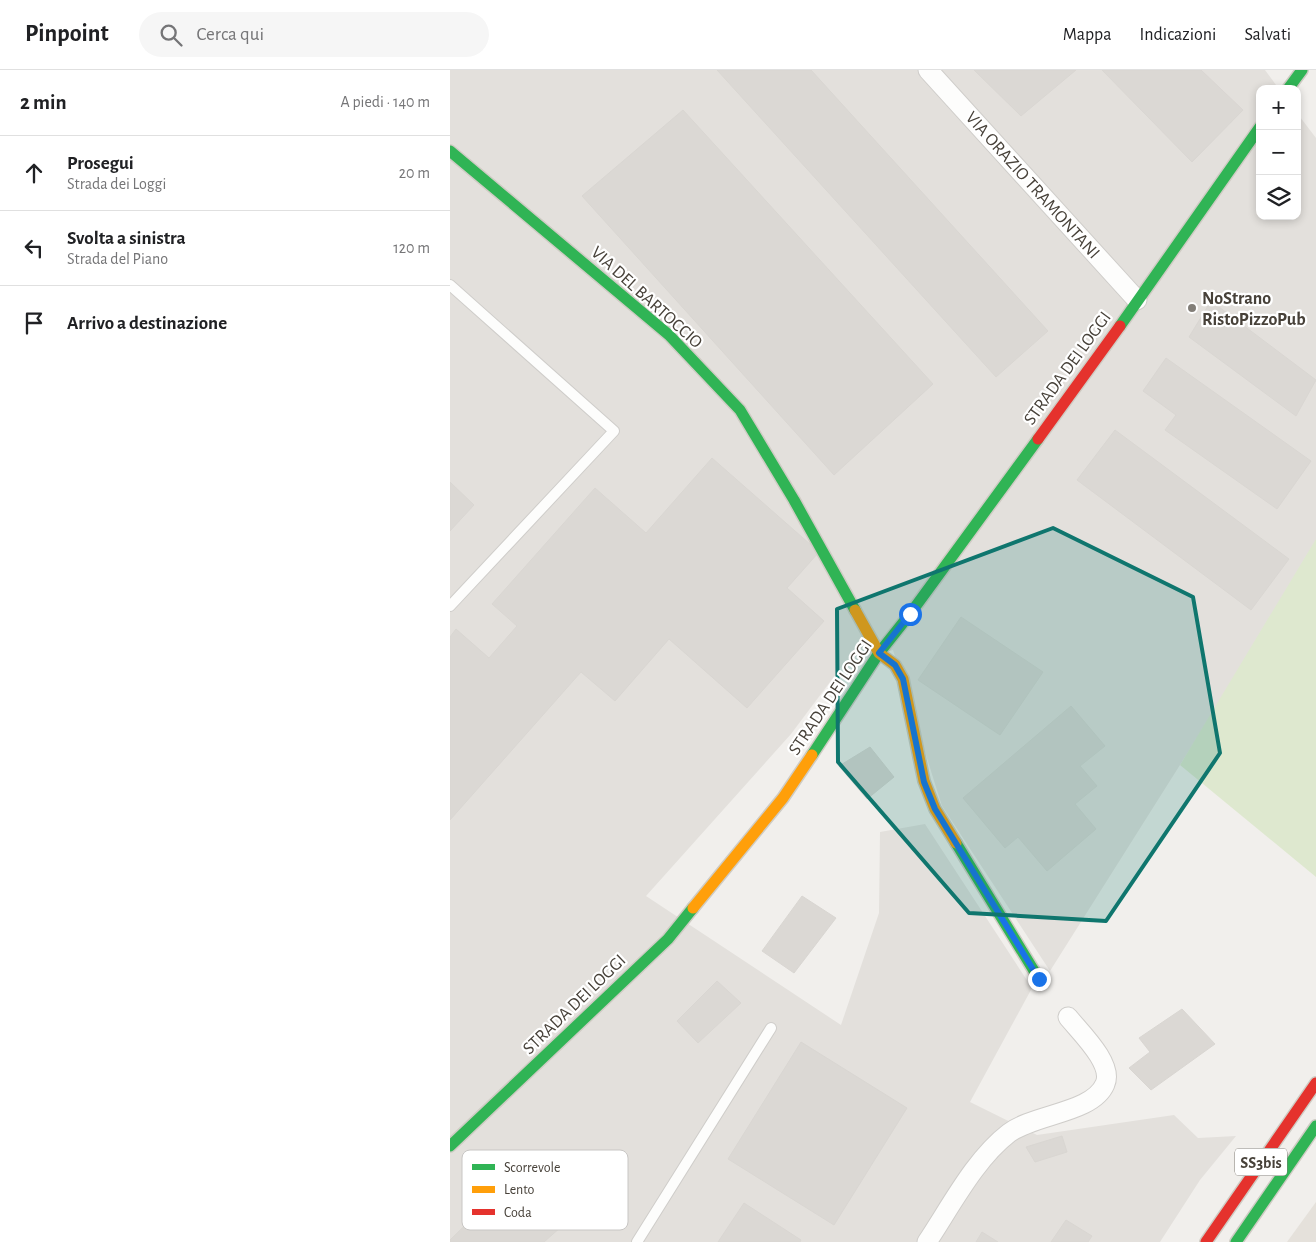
<!DOCTYPE html>
<html lang="it">
<head>
<meta charset="utf-8">
<style>
  :root { --surface:#fff; --page:#f6f6f6; --text:#202124; --muted:#757577; --line:#e0e0e0 }
  body { margin:0; font-family:"Alegreya Sans",sans-serif; background:var(--page); color:var(--text) }
  .controls { position:absolute; right:15px; top:15px; display:grid; overflow:hidden; border-radius:10px; box-shadow:0 2px 8px #0003 }
  .controls button { width:45px; height:45px; display:grid; place-items:center; padding:0; border:0; border-bottom:1px solid var(--line); background:var(--surface); color:var(--text); font:25px sans-serif }
  .stop { position:absolute; width:15px; height:15px; margin:-11px; border:4px solid #1a73e8; border-radius:50%; background:#fff }
  .stop.end { background:#1a73e8; border-color:#fff; box-shadow:0 1px 5px #0008 }
  .list { margin:0; padding:0; list-style:none }
  h2 { display:flex; justify-content:space-between; align-items:center; height:65px; margin:0; padding:0 20px; font-size:21px }
  h2 small { font-size:16px; font-weight:400; color:var(--muted) }
  .list li { display:grid; grid-template-columns:32px 1fr auto; gap:15px; align-items:center; box-sizing:border-box; height:75px; padding:0 20px; border-top:1px solid var(--line) }
  .list b { display:block; font-size:19px; white-space:nowrap }
  .list p { margin:0; font-size:16px; white-space:nowrap; color:var(--muted) }
  .list em { font-size:16px; font-style:normal; color:var(--muted) }
  .icon { flex:none; width:28px; height:28px; fill:none; stroke:currentColor; stroke-width:2; stroke-linecap:round; stroke-linejoin:round }
  .map { position:relative; flex:none; width:866px; height:1172px; overflow:hidden }
  header { display:flex; align-items:center; gap:30px; box-sizing:border-box; height:70px; padding:0 25px; background:var(--surface); border-bottom:1px solid var(--line) }
  header strong { font-size:24px }
  nav { display:flex; gap:28px; margin-inline-start:auto; font-size:18px }
  .search { width:350px; height:45px; background:var(--page); display:flex; align-items:center; gap:12px; box-sizing:border-box; padding:0 18px; border-radius:28px; color:var(--muted); font-size:19px }
  main { display:flex }
  aside { flex:1; background:var(--surface) }
  .map>svg:first-child { display:block }
  .residential { fill:#e5e1db }
  .industrial { fill:#e3e0dc }
  .green { fill:#dee8cf }
  .building { fill:#dbd8d4; stroke:#d9d6d2 }
  .lines { fill:none; stroke-linecap:round; stroke-linejoin:round }
  .lane-casing { stroke:#cfcdca; stroke-width:12 }
  .street-casing { stroke:#cfcdca; stroke-width:21 }
  .fast-casing { stroke:#cfccc4; stroke-width:14 }
  .slow-casing { stroke:#cfccc4; stroke-width:14 }
  .jam-casing { stroke:#cfccc4; stroke-width:14 }
  .lane { stroke:#fdfdfc; stroke-width:10 }
  .street { stroke:#fdfdfc; stroke-width:19 }
  .fast { stroke:#30b455; stroke-width:11 }
  .slow { stroke:#ff9f0a; stroke-width:11 }
  .jam { stroke:#e5322d; stroke-width:11 }
  .route { stroke:#1a73e8; stroke-width:6 }
  .marked { fill:#0f766e; fill-opacity:0.2; stroke:#0f766e; stroke-width:4; stroke-linejoin:round }
  .poi-dot { fill:#827e78; stroke:#fff; stroke-width:2 }
  .labels { text-anchor:middle; stroke-width:4.5; stroke-linejoin:round; paint-order:stroke }
  .shield { fill:#fff; stroke:#7e7a74; stroke-width:1 }
  .shield-label { font-size:16px; font-weight:bold; fill:#474139 }
  .street-label { font-size:18px; fill:#474139; stroke:#fff }
  .poi-label { font-size:18px; font-weight:bold; fill:#474139; stroke:#fff; text-anchor:start }
  .key { fill:#fff; stroke:#c8c6c4; stroke-width:1 }
  .key-label { font-size:14px; fill:#474139 }
</style>
</head>
<body>
<header>
<strong>Pinpoint</strong>
<div class="search"><svg class="icon" aria-label="search" viewBox="0 0 24 24"><circle cx="10" cy="10" r="6"/><path d="M15 15l6 6"/></svg>Cerca qui</div>
<nav><a>Mappa</a><a>Indicazioni</a><a>Salvati</a></nav>
</header>
<main>
<aside>
<h2>2 min<small>A piedi · 140 m</small></h2>
<ul class="list">
<li><svg class="icon" aria-label="ahead" viewBox="0 0 24 24"><path d="M12 20V5M6 11l6-6 6 6"/></svg><div><b>Prosegui</b><p>Strada dei Loggi</p></div><em>20 m</em></li>
<li><svg class="icon" aria-label="left" viewBox="0 0 24 24"><path d="M17 20v-9H6M10 6l-5 5 5 5"/></svg><div><b>Svolta a sinistra</b><p>Strada del Piano</p></div><em>120 m</em></li>
<li><svg class="icon" aria-label="arrive" viewBox="0 0 24 24"><path d="M6 21V4h12l-3 4 3 4H6"/></svg><div><b>Arrivo a destinazione</b></div></li>
</ul>
</aside>
<div class="map">
<svg width="866" height="1172" viewBox="0 0 866 1172">
  <rect width="100%" height="100%" fill="#f1efec"/>
  <path class="residential" d="M866,1132V1172H837Z"/>
  <path class="industrial" d="M0,0H815L829,19H810V146H847V43L866,68V471L776,622L600,901L492,736L443,580L392,596L341,664L196,826L391,955L429,843L430,762L475,754L582,918L520,1032L587,1065L724,1045L748,1068L786,1066L750,1110L710,1172H0Z"/>
  <path class="green" d="M866,469V807L730,695Z"/>
  <path class="building" d="M267,0H361L598,261L546,307Z
    M524,0H626L571,46Z
    M652,0H751L793,40L742,92Z
    M233,40L483,314L384,405L132,126Z
    M761,231L866,310L846,346L739,267Z
    M716,288L861,391L827,439L715,360L726,345L693,321Z
    M665,360L839,489L801,540L627,410Z
    M262,388L369,482L337,518L374,551L297,638L219,569L165,631L131,602L0,750V567L6,559L39,588L67,556L42,534L145,418L196,463Z
    M0,412L24,435L0,461Z
    M511,547L593,602L550,665L468,610Z
    M621,636L655,676L630,696L647,716L625,734L646,759L597,801L568,767L555,778L513,728Z
    M420,677L444,707L417,729L389,696Z
    M352,826L386,848L344,903L312,881Z
    M267,911L291,933L248,973L227,951Z
    M732,939L765,974L701,1020L679,998L700,982L689,968Z
    M351,972L457,1038L384,1155L278,1089Z
    M612,1066L617,1082L585,1092L576,1077Z
    M83,1089L137,1134L94,1172H0V1170Z
    M294,1133L351,1170L350,1172H268Z
    M616,1150L642,1166L638,1172H601Z
    M532,1162L548,1172H526Z"/>
  <g class="lines">
    <g class="lane-casing">
      <path id="lane" d="M0,215L164,361L0,536
        M187,1172L321,958"/>
    </g>
    <g class="street-casing">
      <path id="street" d="M478,0L687,230
        M477,1172C501,1136 525,1089 559,1063C584,1044 643,1043 655,1014C664,994 630,962 618,947"/>
    </g>
    <g class="fast-casing">
      <path id="fast" d="M838,19L852,0
        M0,81L219,265L290,340L344,430L405,540
        M670,256L810,57
        M362,685L429,583L460,544L588,369
        M506,773L589,909
        M0,1076L218,869L243,838
        M786,1172L866,1056"/>
    </g>
    <g class="slow-casing">
      <path id="slow" d="M405,540L429,583L445,595L453,609L474,711L485,739L506,773
        M243,838L333,728L362,685"/>
    </g>
    <g class="jam-casing">
      <path id="jam" d="M588,369L670,256
        M756,1172L866,1013"/>
    </g>
    <use href="#lane" class="lane"/>
    <use href="#street" class="street"/>
    <use href="#fast" class="fast"/>
    <use href="#slow" class="slow"/>
    <use href="#jam" class="jam"/>
  </g>
  <g class="lines">
    <path class="route" d="M460,544L429,583L445,595L453,609L474,712L485,739L589,909"/>
  </g>
  <path class="marked" d="M603,458L743,527L770,683L656,851L519,843L388,692L387,539Z"/>
  <circle class="poi-dot" cx="742" cy="238" r="5"/>
  <g class="labels">
    <rect class="shield" x="785" y="1078.5" width="52" height="27" rx="4"/>
    <g class="shield-label">
      <text x="811" y="1098">SS3bis</text>
    </g>
    <g class="street-label">
      <text transform="translate(583 115) rotate(48)" y="6">VIA ORAZIO TRAMONTANI</text>
      <text transform="translate(197 227) rotate(42)" y="6">VIA DEL BARTOCCIO</text>
      <text transform="translate(617 298) rotate(-54)" y="6">STRADA DEI LOGGI</text>
      <text transform="translate(380 627) rotate(-56)" y="6">STRADA DEI LOGGI</text>
      <text transform="translate(124 934) rotate(-44)" y="6">STRADA DEI LOGGI</text>
    </g>
    <g class="poi-label">
      <text x="752" y="234">NoStrano<tspan x="752" dy="21">RistoPizzoPub</tspan></text>
    </g>
  </g>
  <rect x="12" y="1080" width="166" height="80" rx="8" class="key"/>
  <rect x="22" y="1094" width="23" height="6" fill="#30b455"/>
  <rect x="22" y="1116" width="23" height="7" fill="#ff9f0a"/>
  <rect x="22" y="1139" width="23" height="6" fill="#e5322d"/>
  <g class="key-label">
    <text x="54" y="1102">Scorrevole</text>
    <text x="54" y="1124">Lento</text>
    <text x="54" y="1147">Coda</text>
  </g>
</svg>
<div class="controls">
<button>+</button>
<button>−</button>
<button><svg class="icon" aria-label="layers" viewBox="0 0 24 24"><path d="M12 4l9 5-9 5-9-5zM3 14l9 5 9-5"/></svg></button>
</div>
<div class="stop" style="left:460px;top:544px"></div>
<div class="stop end" style="left:589px;top:909px"></div>
</div>
</main>
</body>
</html>
